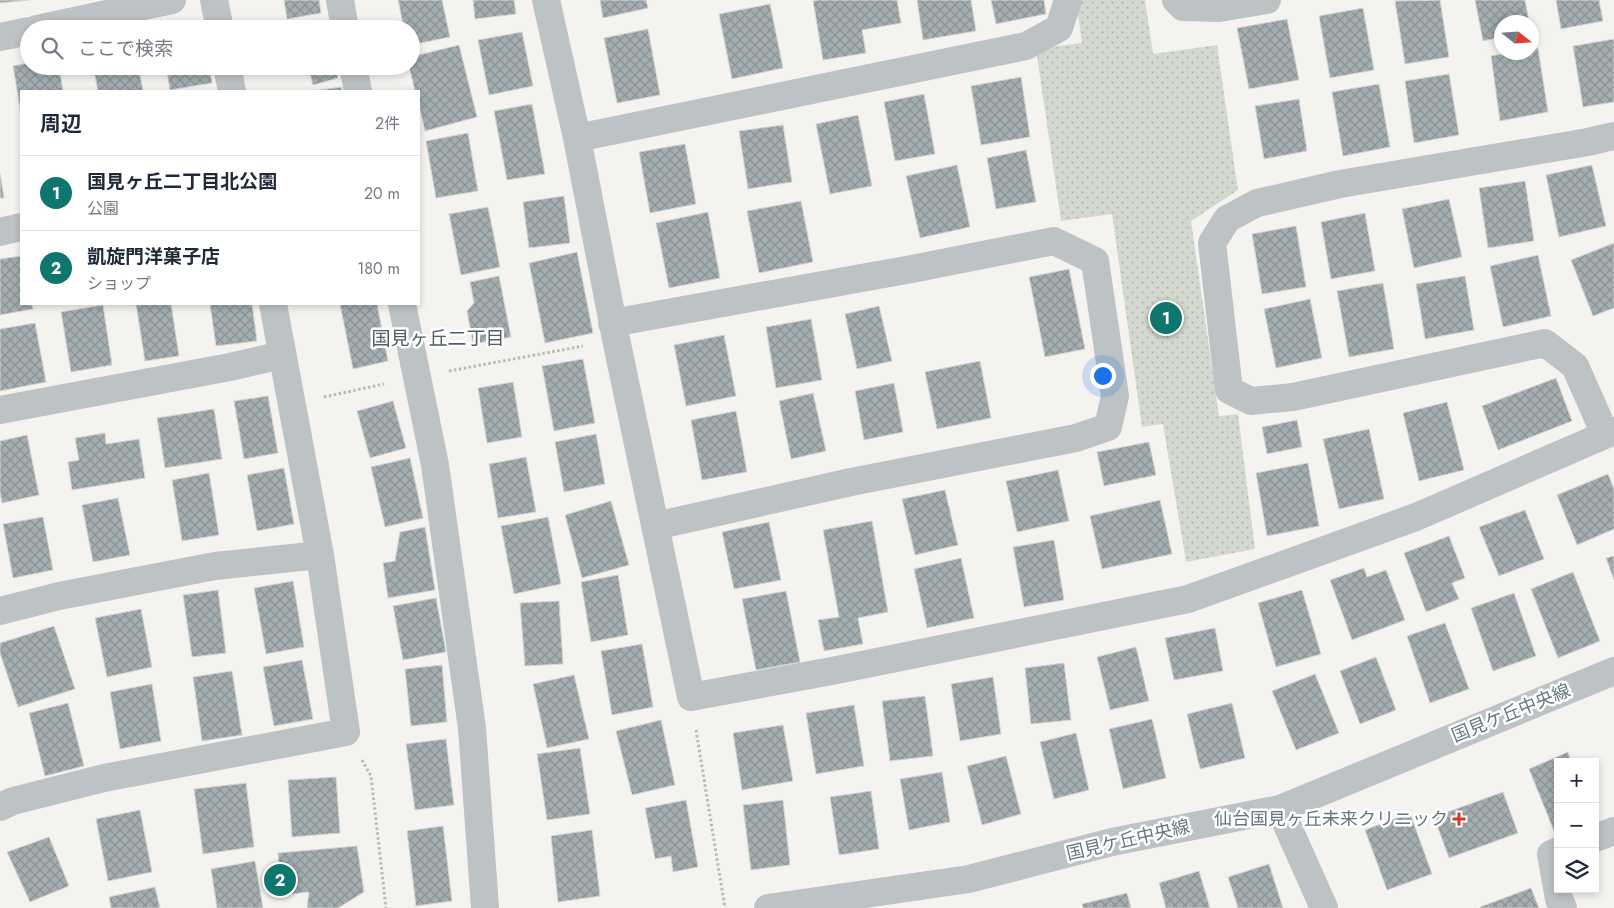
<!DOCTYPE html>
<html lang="ja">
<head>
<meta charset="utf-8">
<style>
  :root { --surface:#fff; --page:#f6f6f7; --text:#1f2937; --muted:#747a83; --line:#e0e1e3; --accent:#0f766e }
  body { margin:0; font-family:Jost,"Noto Sans JP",sans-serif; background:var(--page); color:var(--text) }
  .controls { position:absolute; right:15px; bottom:15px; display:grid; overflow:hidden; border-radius:0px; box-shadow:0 2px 8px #0003 }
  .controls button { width:45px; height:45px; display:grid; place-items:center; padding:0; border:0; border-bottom:1px solid var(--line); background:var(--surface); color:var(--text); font:25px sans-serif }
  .compass { position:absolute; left:1494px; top:15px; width:45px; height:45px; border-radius:50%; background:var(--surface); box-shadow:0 2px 8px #0003; rotate:107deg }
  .you { position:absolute; left:1102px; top:375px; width:18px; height:18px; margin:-12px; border:4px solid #fff; border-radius:50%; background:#1a73e8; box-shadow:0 0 0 8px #1a73e833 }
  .badge { display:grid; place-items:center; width:32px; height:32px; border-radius:50%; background:var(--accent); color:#fff; font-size:16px; font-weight:700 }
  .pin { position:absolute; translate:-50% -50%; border:2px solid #fff; box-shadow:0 1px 5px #0006 }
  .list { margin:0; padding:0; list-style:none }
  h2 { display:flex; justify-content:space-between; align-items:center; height:65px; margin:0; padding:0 20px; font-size:21px }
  h2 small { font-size:16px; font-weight:400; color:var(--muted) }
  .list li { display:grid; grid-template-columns:32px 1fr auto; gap:15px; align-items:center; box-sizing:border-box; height:75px; padding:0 20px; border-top:1px solid var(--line) }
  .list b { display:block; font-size:19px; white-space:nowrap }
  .list p { margin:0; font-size:16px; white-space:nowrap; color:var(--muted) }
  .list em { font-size:16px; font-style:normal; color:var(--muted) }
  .icon { flex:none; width:28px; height:28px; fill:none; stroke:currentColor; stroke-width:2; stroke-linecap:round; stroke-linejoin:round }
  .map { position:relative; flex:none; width:1614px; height:908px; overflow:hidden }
  .search { position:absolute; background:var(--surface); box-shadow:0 2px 8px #0003; left:20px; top:20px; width:400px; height:55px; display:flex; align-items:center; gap:12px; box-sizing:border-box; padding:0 18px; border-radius:28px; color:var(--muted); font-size:19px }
  .panel { position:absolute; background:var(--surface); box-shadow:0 2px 8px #0003; left:20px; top:90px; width:400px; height:215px; border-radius:0px }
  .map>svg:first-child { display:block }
  .park { fill:url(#park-dots) }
  .building { fill:url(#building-cross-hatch); stroke:#d5d5d3 }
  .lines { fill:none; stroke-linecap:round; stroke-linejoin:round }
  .path { stroke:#b7babc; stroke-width:3; stroke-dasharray:2.5 2.5; stroke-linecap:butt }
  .minor { stroke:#bdc2c4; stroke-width:28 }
  .tertiary { stroke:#bdc2c4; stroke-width:28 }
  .poi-dot { fill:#db3729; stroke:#fff; stroke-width:2 }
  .labels { text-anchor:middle; stroke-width:5; stroke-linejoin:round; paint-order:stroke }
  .street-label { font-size:18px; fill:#647880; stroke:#fff }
  .poi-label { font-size:18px; fill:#647880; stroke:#fff; text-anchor:end }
  .neighbourhood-label { font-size:19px; fill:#526065; stroke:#fff }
</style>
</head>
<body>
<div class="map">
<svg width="1614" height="908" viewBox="0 0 1614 908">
  <defs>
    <pattern id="park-dots" width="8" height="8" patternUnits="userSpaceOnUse" patternTransform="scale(1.25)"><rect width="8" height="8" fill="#d4d9cf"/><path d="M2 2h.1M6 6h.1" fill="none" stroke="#b0b5ad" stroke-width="1.8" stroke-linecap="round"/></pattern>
    <pattern id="building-cross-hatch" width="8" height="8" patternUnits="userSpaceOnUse" patternTransform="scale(1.25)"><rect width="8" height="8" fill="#a4aeb1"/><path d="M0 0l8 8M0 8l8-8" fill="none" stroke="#899295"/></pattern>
  </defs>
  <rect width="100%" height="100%" fill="#f4f3f0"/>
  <path class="park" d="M1076,0H1145L1153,54L1217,45L1238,190L1191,221L1219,416L1238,414L1255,549L1186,562L1163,424L1142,427L1112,214L1061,221L1036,49L1082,43Z"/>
  <path class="building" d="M0,0H29L0,3Z
    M284,0H319L321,13L287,19Z
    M398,0H442L450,37L411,45V29H404Z
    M473,0H514L516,14L475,19Z
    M600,0H646L648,8L603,18Z
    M818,0H897L901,23L862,30L866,53L823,60L813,1Z
    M917,0H971L976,31L923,40Z
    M991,0H1044L1046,14L996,24Z
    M1440,0L1449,57L1405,64L1395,1Z
    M1475,0H1525L1529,22H1502V37L1483,41Z
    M1556,0H1599L1603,21L1561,29Z
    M770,4L783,68L732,79L719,14Z
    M1363,8L1374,70L1330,78L1319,16Z
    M1287,19L1299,80L1249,89L1237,28Z
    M202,24V29H171Z
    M648,29L660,95L617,103L604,38Z
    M522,32L533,86L489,95L478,40Z
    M1614,39V102L1583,107L1573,46Z
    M459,45L477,117L425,131L419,105V91H415L409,66H411V57Z
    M1538,48L1548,112L1500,121L1491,56L1512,52H1532V49Z
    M29,63V66H59L63,91H21V114L13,66Z
    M93,66H138L143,90L137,91H98Z
    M166,66H209L212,83L170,90Z
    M308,66H335L338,78L313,85Z
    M1449,74L1459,135L1414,143L1405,81Z
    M1021,77L1030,137L981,145L971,86Z
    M1379,84L1390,147L1343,156L1332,92Z
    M341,87L342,91H313Z
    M924,94L935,154L895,161L884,102Z
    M1299,99L1307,151L1264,159L1255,106Z
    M532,104L545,174L507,180L494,111Z
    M858,115L872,186L830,194L816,124Z
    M783,125L792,182L748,189L739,131Z
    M468,133L478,191L436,198L426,141Z
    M685,144L696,204L650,213L639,152Z
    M1026,150L1036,202L996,209L987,158Z
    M957,165L970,227L920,238L906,176Z
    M1592,165L1606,226L1559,237L1546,175Z
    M0,173L4,198H0Z
    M1525,181L1534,241L1488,248L1479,188Z
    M564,196L570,243L529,248L523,202Z
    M1449,199L1462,257L1414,268L1402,209Z
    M801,201L813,262L759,273L747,211Z
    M488,207L500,267L461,275L449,214Z
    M708,212L720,278L669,288L656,223Z
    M1365,213L1375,271L1331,279L1321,222Z
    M1296,226L1306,287L1262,294L1252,234Z
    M1614,243V308L1593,316L1571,260Z
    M577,252L593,333L545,343L529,263Z
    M1538,255L1551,316L1503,327L1490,266Z
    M21,256V304H32L33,309L0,315V259Z
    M1069,269L1085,349L1045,357L1029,277Z
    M499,276L511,337L473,344L467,311L474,303L470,282Z
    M1465,276L1474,330L1425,339L1416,284Z
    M1383,283L1394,349L1349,357L1337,291Z
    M1310,299L1322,358L1276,368L1264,309Z
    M136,304H171L179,356L145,361Z
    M210,304H252L257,341L216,346Z
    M340,304H377L388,361L353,369Z
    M103,305L112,365L71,372L61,312Z
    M879,306L892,361L857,369L845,314Z
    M811,319L822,380L776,388L766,327Z
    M35,323L46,382L0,391V329Z
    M724,335L736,396L686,406L674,345Z
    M583,359L595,423L554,431L542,366Z
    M980,361L991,418L937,429L925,372Z
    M1556,378L1572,421L1498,450L1482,406Z
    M513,382L522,437L487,443L478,388Z
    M894,383L903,432L864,440L855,391Z
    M813,393L826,451L791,459L779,401Z
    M268,396L278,453L244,459L234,401Z
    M393,401L406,448L370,458L357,411Z
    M1447,402L1464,470L1419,481L1403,413Z
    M214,409L222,459L165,468L157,418Z
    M736,411L747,472L702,480L691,420Z
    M1297,420L1302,447L1267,454L1262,427Z
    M1369,429L1384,499L1339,509L1323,439Z
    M105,433L106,444L139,439L145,478L72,490L68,462L79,460L75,438Z
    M596,434L605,484L564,492L555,442Z
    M27,435L39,495L2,503L0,492V441Z
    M1149,442L1156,475L1104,486L1097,452Z
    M526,457L536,512L498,518L489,464Z
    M410,458L423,518L385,527L371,467Z
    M1308,463L1319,526L1267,536L1256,473Z
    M284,468L294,524L257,531L247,475Z
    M1058,470L1069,521L1017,532L1006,481Z
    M209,473L219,535L182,541L172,480Z
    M1608,474L1614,489V529L1577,545L1557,495Z
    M945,490L958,545L915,555L902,499Z
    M118,498L130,555L93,562L82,505Z
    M1160,500L1172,554L1102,569L1090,516Z
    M611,501L629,565L582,578L565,515Z
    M1525,510L1544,559L1499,576L1479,527Z
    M43,517L53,570L13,578L3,524Z
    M548,517L561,584L514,594L501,526Z
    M872,521L888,612L858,618L863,644L824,651L818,620L839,617L823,530Z
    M769,522L781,580L734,589L722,532Z
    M425,527L435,590L388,598L383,563L395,561L400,532Z
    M1449,536L1465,578L1452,583L1459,599L1426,612L1404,553Z
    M1054,540L1064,600L1024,607L1013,547Z
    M1614,556V580L1606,558Z
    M961,558L974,618L927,628L914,569Z
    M1364,568L1367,577L1386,570L1405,620L1352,640L1330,580Z
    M1573,572L1600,641L1558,658L1531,589Z
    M618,575L628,635L591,642L581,582Z
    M293,581L304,647L266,654L254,588Z
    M218,590L226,653L192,657L183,595Z
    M1302,590L1321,654L1276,667L1258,603Z
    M786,591L800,662L756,670L742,599Z
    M1514,593L1536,656L1493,671L1471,608Z
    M436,598L446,652L403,660L393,606Z
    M559,601L563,664L525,666L520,603Z
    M141,609L152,667L107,677L95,618Z
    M1445,623L1469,689L1430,703L1407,636Z
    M54,626L75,689L18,707L0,653V643Z
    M1215,628L1223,671L1174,680L1165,638Z
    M642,644L653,707L612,715L601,651Z
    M1136,647L1149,701L1110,710L1097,657Z
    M1376,657L1396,710L1360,724L1340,671Z
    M302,660L313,719L274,726L263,667Z
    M1064,663L1071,720L1031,724L1025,668Z
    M442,665L447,722L411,726L405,669Z
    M232,671L242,735L202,741L193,677Z
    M1315,674L1339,733L1296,750L1272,691Z
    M574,675L589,739L547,748L533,684Z
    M993,677L1001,734L960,741L951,684Z
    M152,684L161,741L120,749L110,692Z
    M925,696L933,756L890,761L882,701Z
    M68,703L84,766L45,776L29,713Z
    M1232,703L1245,758L1200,769L1187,714Z
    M854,705L864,766L816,774L806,713Z
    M1152,719L1166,778L1123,789L1109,729Z
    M661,720L675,785L632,795L616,731Z
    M783,725L793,781L742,790L733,733Z
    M1076,733L1089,790L1054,799L1040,742Z
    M446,739L454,805L415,810L406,744Z
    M580,748L590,814L547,820L537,754Z
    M1568,752L1571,762H1558V829L1554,831L1529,769Z
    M1006,756L1021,814L982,825L967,766Z
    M942,772L950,822L909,830L900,779Z
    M336,777L340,833L292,837L288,780Z
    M246,783L254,847L203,854L194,789Z
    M871,791L879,849L839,855L830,797Z
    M1503,792L1518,833L1449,858L1434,817Z
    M686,800L698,867L673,872L671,856L655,859L645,808Z
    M783,800L790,865L751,870L743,805Z
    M140,810L152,872L108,881L96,819Z
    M1410,813L1432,874L1387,890L1365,830Z
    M443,826L452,901L416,906L407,831Z
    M592,830L600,896L558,902L551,836Z
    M49,837L69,886L30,902L7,852Z
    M357,846L364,892L338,908H307L309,892L282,895L278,853Z
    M255,861L263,908H217L211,869Z
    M1269,864L1283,908H1238L1228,877Z
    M1199,871L1210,908H1166L1159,883Z
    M155,887L160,908H111L109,897Z
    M1531,888L1539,908H1480V907Z
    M1127,893L1131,908H1083L1082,904Z"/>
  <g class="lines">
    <path class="path" d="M449,371L583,346
      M324,397L384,384
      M696,730L725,908
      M362,760L371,776L386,908"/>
    <path class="minor" d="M214,0L220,29
      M340,0L345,29
      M546,0L577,138L616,339L691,697L837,670L1188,599L1416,517L1614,431
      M1176,0L1183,7L1219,8L1267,0
      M37,29L172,0
      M0,37L29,31
      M227,66L232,91
      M353,66L358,91
      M577,138L1026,46L1059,28L1068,0
      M0,232L21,227
      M402,304L435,465L472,728L485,908
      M612,323L917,268L1054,241L1095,261L1115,396L1108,427L1076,438L851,482L655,526
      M0,410L230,367L282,355
      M1605,434L1575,366L1545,343L1293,397L1251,401L1229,390L1212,243L1227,219L1257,203L1340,184L1588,142L1614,136
      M0,611L59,596L215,566L320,555
      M0,807L13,801L104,778L346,732L320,555L273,304
      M1280,809L1324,908
      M1595,838L1614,831
      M1558,851L1551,854L1559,899L1563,908"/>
    <path class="tertiary" d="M768,908L969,879L1112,842L1280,809L1614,671"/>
  </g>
  <path class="poi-dot" d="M1456.5 811.5h5v5h5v5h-5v5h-5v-5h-5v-5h5z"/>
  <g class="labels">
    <g class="street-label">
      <text transform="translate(1511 713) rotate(-22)" y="6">国見ケ丘中央線</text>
      <text transform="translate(1128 840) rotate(-13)" y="6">国見ケ丘中央線</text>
    </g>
    <g class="poi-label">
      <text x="1448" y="825">仙台国見ヶ丘未来クリニック</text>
    </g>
    <g class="neighbourhood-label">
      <text x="438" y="345">国見ヶ丘二丁目</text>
    </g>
  </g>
</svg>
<div class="controls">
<button>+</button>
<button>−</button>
<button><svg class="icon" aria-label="layers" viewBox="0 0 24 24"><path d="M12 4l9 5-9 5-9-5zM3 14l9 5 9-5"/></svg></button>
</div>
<svg class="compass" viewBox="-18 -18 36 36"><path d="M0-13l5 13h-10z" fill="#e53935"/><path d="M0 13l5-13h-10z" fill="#747a83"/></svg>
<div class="you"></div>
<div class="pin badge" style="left:1166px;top:318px">1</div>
<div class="pin badge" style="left:280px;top:880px">2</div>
<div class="search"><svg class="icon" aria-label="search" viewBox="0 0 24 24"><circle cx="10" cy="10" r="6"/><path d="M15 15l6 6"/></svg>ここで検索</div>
<section class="panel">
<h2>周辺<small>2件</small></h2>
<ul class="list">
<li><span class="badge">1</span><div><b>国見ヶ丘二丁目北公園</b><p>公園</p></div><em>20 m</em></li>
<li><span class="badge">2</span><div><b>凱旋門洋菓子店</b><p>ショップ</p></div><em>180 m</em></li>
</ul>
</section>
</div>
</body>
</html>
